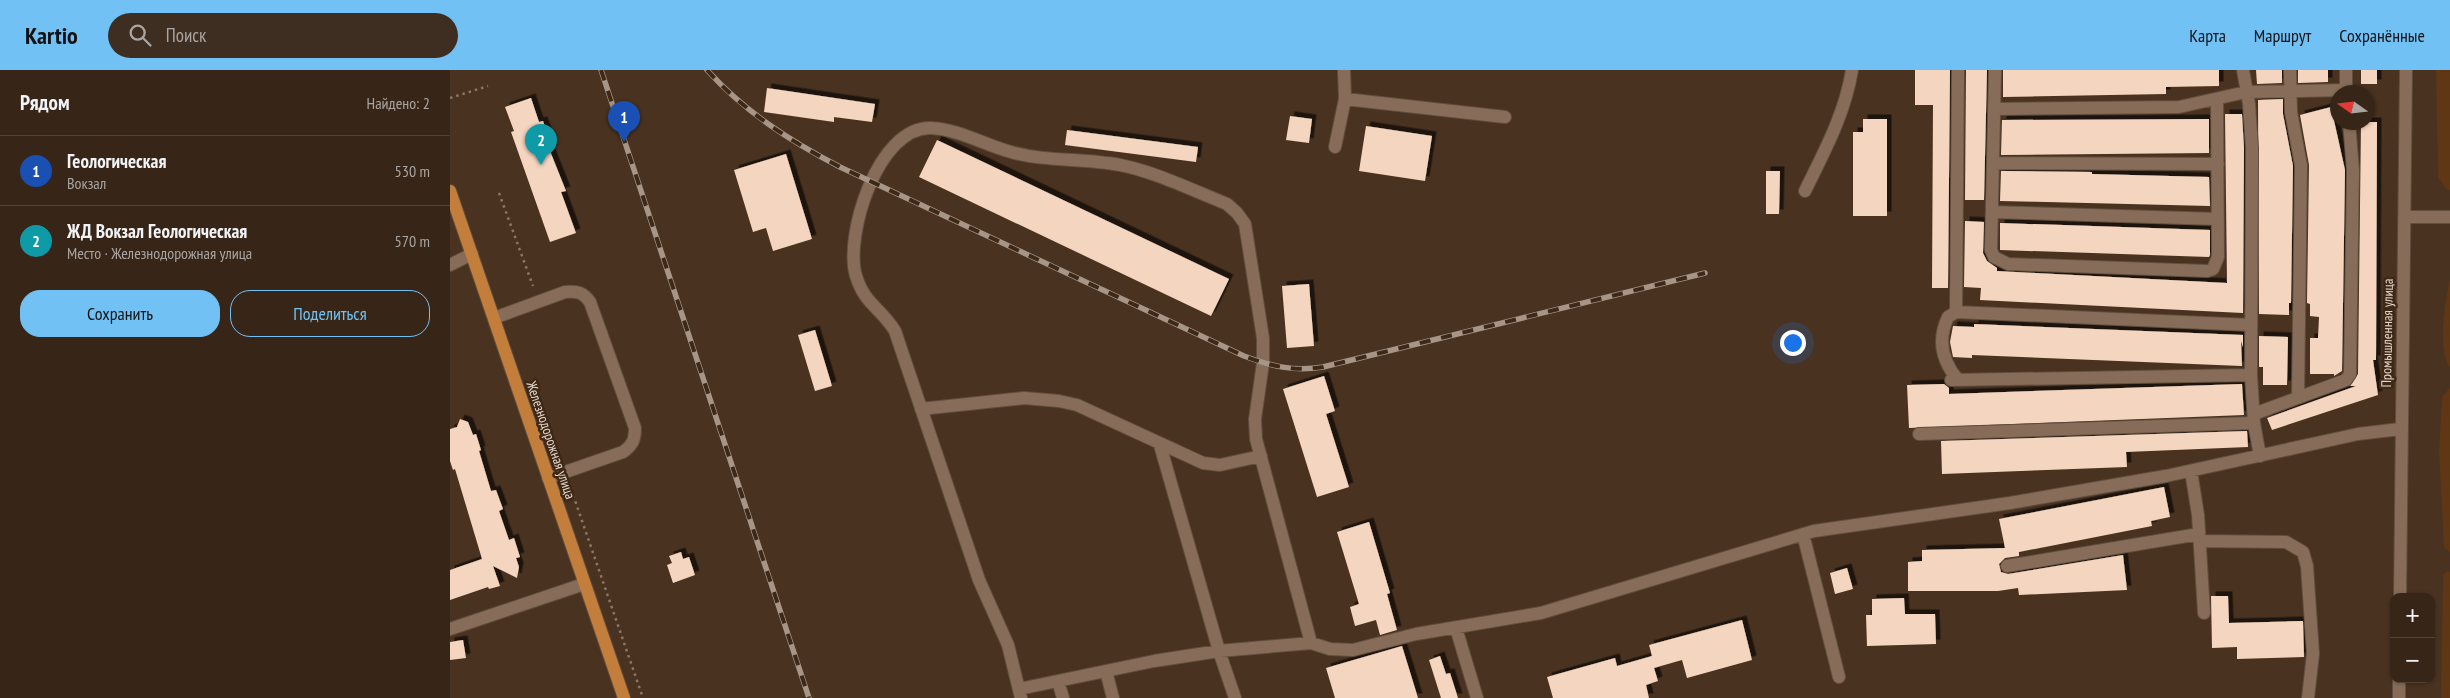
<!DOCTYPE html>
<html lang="ru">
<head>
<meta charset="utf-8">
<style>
  :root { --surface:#372618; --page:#3e2e21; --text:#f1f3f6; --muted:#aaa5a2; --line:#514337; --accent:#71c1f5 }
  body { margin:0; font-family:"PT Sans Narrow",sans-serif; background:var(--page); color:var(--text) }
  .controls { position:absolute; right:15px; bottom:15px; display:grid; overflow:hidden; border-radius:10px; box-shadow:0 1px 4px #0004 }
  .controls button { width:45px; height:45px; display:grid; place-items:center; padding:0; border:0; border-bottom:1px solid var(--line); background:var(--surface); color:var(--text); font:25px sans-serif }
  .compass { position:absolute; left:1880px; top:15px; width:45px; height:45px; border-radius:50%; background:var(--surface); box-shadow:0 1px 4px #0004; rotate:284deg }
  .you { position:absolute; left:1342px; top:272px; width:18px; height:18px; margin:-12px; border:4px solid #fff; border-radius:50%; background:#1a73e8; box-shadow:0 0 0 8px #1a73e833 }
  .badge { display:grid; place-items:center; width:32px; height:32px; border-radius:50%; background:var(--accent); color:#fff; font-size:16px; font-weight:700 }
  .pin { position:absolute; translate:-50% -41px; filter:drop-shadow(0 1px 2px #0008) }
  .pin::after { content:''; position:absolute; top:26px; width:18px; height:15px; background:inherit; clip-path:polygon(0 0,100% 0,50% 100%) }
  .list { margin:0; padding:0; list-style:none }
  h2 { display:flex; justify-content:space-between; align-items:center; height:65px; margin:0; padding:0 20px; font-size:21px }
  h2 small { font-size:16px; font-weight:400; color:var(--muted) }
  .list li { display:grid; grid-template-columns:32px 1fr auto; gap:15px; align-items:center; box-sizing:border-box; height:70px; padding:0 20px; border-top:1px solid var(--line) }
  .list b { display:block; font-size:19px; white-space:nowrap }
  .list p { margin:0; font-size:16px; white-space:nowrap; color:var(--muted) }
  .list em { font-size:16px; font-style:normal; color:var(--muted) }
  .actions { display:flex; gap:10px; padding:15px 20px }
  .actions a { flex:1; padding:11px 0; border:1px solid var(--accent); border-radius:20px; text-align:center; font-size:18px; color:var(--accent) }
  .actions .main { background:var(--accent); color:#111 }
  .icon { flex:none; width:28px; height:28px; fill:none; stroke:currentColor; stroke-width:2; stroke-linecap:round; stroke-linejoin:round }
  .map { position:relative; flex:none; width:2000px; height:628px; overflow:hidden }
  header { display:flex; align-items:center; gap:30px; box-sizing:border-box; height:70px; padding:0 25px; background:var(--accent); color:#111 }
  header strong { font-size:24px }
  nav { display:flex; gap:28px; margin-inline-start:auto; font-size:18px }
  .search { width:350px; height:45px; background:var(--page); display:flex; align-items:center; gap:12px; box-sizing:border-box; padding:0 18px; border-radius:28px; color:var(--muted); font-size:19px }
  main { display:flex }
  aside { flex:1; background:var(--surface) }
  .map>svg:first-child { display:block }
  .green { fill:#5f3714 }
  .building { fill:#f4d6c0; filter:url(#shadow) }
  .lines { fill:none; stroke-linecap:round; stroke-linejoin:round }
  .minor-casing { stroke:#614e3e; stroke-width:14 }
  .major-casing { stroke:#614e3e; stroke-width:14 }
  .path { stroke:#8b7768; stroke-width:2.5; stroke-dasharray:2.5 4; stroke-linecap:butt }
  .minor { stroke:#876d59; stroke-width:12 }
  .major { stroke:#c47e3c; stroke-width:12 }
  .rail-casing { stroke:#a79587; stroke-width:5.5 }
  .rail { stroke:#3e2816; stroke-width:4; stroke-dasharray:11; stroke-linecap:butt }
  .labels { text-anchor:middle; stroke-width:5; stroke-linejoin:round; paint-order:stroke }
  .street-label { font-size:14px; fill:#e4d5ca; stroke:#3e2816 }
</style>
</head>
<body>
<header>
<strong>Kartio</strong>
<div class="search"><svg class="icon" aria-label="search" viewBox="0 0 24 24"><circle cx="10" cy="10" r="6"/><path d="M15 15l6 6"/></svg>Поиск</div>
<nav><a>Карта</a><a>Маршрут</a><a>Сохранённые</a></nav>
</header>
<main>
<aside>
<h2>Рядом<small>Найдено: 2</small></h2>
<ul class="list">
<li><span class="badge" style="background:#1a4fb4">1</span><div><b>Геологическая</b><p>Вокзал</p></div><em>530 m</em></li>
<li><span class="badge" style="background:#0f9aa8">2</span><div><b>ЖД Вокзал Геологическая</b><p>Место · Железнодорожная улица</p></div><em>570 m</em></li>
</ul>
<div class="actions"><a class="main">Сохранить</a><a>Поделиться</a></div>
</aside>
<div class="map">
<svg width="2000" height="628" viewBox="0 0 2000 628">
  <defs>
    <filter id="shadow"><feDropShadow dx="4.5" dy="-4.5" stdDeviation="0" flood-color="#0009"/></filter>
  </defs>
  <rect width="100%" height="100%" fill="#493220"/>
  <path class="green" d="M1986,0H2000V120L1996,119L1988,107Z
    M2000,208V297C1986,278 1996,231 2000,208Z
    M2000,318V482L1994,477L1989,382L1992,327Z
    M1997,501L2000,502V628H1991L1993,505Z"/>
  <path class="building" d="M1465,0H1500L1498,218H1482L1483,35H1465Z
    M1516,0H1537L1534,130H1515Z
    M1553,0H1769V16L1716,17V24L1553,27Z
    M1806,0H1832V13L1807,14Z
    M1848,0H1878V12L1848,13Z
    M1911,0H1927V14H1911Z
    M317,18L425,34L422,52L384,47V52L314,42Z
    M81,28L89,52L93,51L103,80L100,81L116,121L111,122L126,163L100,172L61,62L64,61L55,37Z
    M1833,29V44L1843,96L1841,233H1839V245L1809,244L1808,30Z
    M1881,37L1895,100L1892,301L1884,306V304H1860V268H1868L1869,247L1860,246V234L1857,233L1859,95L1850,45Z
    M1775,44H1792L1794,78L1793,243L1530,230L1531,218L1514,217L1515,151L1534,152L1533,183L1537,191L1547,198V201L1777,213Z
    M840,46L862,49L859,73L836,70Z
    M1413,49H1437V146H1403V62H1413Z
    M1759,49V83L1551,85L1552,50Z
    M1911,52H1927L1926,290H1923L1928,325L1822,360L1817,348L1906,316H1900L1908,304Z
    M916,56L982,66L975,111L909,101Z
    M617,60L748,77L746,92L615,75Z
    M487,70L779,209L761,246L469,107Z
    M336,84L362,169L323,181L316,158L303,162L284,100Z
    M1316,101H1330L1329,144H1316Z
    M1551,101L1642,102V104L1759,107L1760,136L1550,131Z
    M1550,153L1760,160V185L1759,187L1550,180Z
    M859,214L864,276L837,278L832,216Z
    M1524,254L1793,265V277L1791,271L1792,296L1522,285V288L1503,287L1500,272L1503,256L1524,257Z
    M365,260L382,316L365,321L348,265Z
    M1809,266L1838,267L1837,315H1813V297H1809Z
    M874,306L885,341L876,344L899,417L867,427L833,319Z
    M1494,314L1499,318V324L1792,314L1794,345L1459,358L1457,315Z
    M10,349L18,352L23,365L26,364L31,380L29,381L41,421L46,420L53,439L49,441L59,470L64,468L70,487L66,488L69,497L67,508L43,496L50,516L39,519L38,517L0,530V500L32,489L5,399L3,400L0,391V359L7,357Z
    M1797,361L1798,377L1676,382L1677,397L1492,404L1491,371Z
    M1714,417L1720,447L1701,451L1702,456L1569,482V486L1555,488L1549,494L1551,502L1558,504L1673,485L1677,520L1569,525L1568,518L1548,521H1458V492L1472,491V480L1555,478L1549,449Z
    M919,452L940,523L937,524L947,560L930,565L926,550L905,556L900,537L909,534L887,462Z
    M231,482L233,489L239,487L245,505L223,513L217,495L222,493L219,486Z
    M1397,498L1403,519L1385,524L1380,503Z
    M1761,526H1778L1779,553L1853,551L1854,587L1787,589V577L1762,578Z
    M1454,528L1455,544H1485L1486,574L1417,576L1416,545H1422V529Z
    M1292,550L1302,590L1237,608L1232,590L1204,598L1208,611L1196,615L1199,628H1103L1097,607L1165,588L1167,596L1202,586L1199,575Z
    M13,570L16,588L0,590V572Z
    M952,576L968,628H885L876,598Z
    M990,586L996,604L1000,603L1008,628H991L979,590Z"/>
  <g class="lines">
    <g class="minor-casing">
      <path id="minor" d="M1545,0L1541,180L1544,187L1558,194L1757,201L1763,199L1768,187L1767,29
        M1793,0L1799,34L1802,78L1801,305L1804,353L1810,386
        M1840,0L1841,42L1851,95L1848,328
        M1896,22V0
        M895,29L1055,47
        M1544,39L1729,37L1796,22L1896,20
        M885,77L895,29L894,0
        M1543,93L1768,94
        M1355,121C1374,82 1395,44 1402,0
        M1542,142L1768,149
        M1955,147H2000
        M0,195L22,184
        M1506,242L1508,0
        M44,248L115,222C127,221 133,222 140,232L185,358C185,369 183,375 173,382L98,408
        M1501,310L1801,305
        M1508,310C1492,291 1487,270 1498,247L1506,242L1801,255
        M471,339L574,328L609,331L627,335L753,393L770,395L811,386
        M1804,344L1896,310L1900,304L1903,100L1899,52
        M1469,364L1804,353
        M710,375L769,581L785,628
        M1741,401L1748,445L1754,543
        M1353,464L1389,607
        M1750,471L1836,472L1853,482L1857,496L1863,584L1858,628
        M1557,496L1749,464
        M1950,527L1956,0
        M1006,558L1027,628
        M0,559L134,514
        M656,601L663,628
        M608,611L613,628
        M569,619L704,591L769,581L861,573L880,579L903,580L966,564L1091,543L1364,461L1560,433L1716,406L1908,364L1950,359
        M571,628L558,575L529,510L445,261C431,238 415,235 406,206C394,166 428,56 481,58C508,59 535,75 561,82C596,92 634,88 670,95C703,101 744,121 777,134L787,143L795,154L813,268V293L805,349L806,369L861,573
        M1949,628V609"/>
    </g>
    <g class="major-casing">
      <path id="major" d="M0,121L174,628"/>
    </g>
    <path class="path" d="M0,28L38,16
      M49,123L83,216
      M119,413L193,628"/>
    <use href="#minor" class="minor"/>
    <use href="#major" class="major"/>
    <g class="rail-casing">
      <path id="rail" d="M151,0L359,628
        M257,0C295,42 340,71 390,97L794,286C821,296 844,302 873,297L1255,203"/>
    </g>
    <use href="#rail" class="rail"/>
  </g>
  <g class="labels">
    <g class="street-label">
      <text transform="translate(1937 263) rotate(-89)" y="5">Промышленная улица</text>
      <text transform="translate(101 370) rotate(71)" y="5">Железнодорожная улица</text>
    </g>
  </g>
</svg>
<div class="controls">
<button>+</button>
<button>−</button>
</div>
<svg class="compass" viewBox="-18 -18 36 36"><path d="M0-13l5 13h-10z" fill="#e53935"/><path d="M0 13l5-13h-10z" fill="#aaa5a2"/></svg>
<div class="you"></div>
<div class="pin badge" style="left:174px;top:72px;background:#1a4fb4">1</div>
<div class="pin badge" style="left:91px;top:95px;background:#0f9aa8">2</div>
</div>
</main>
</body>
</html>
